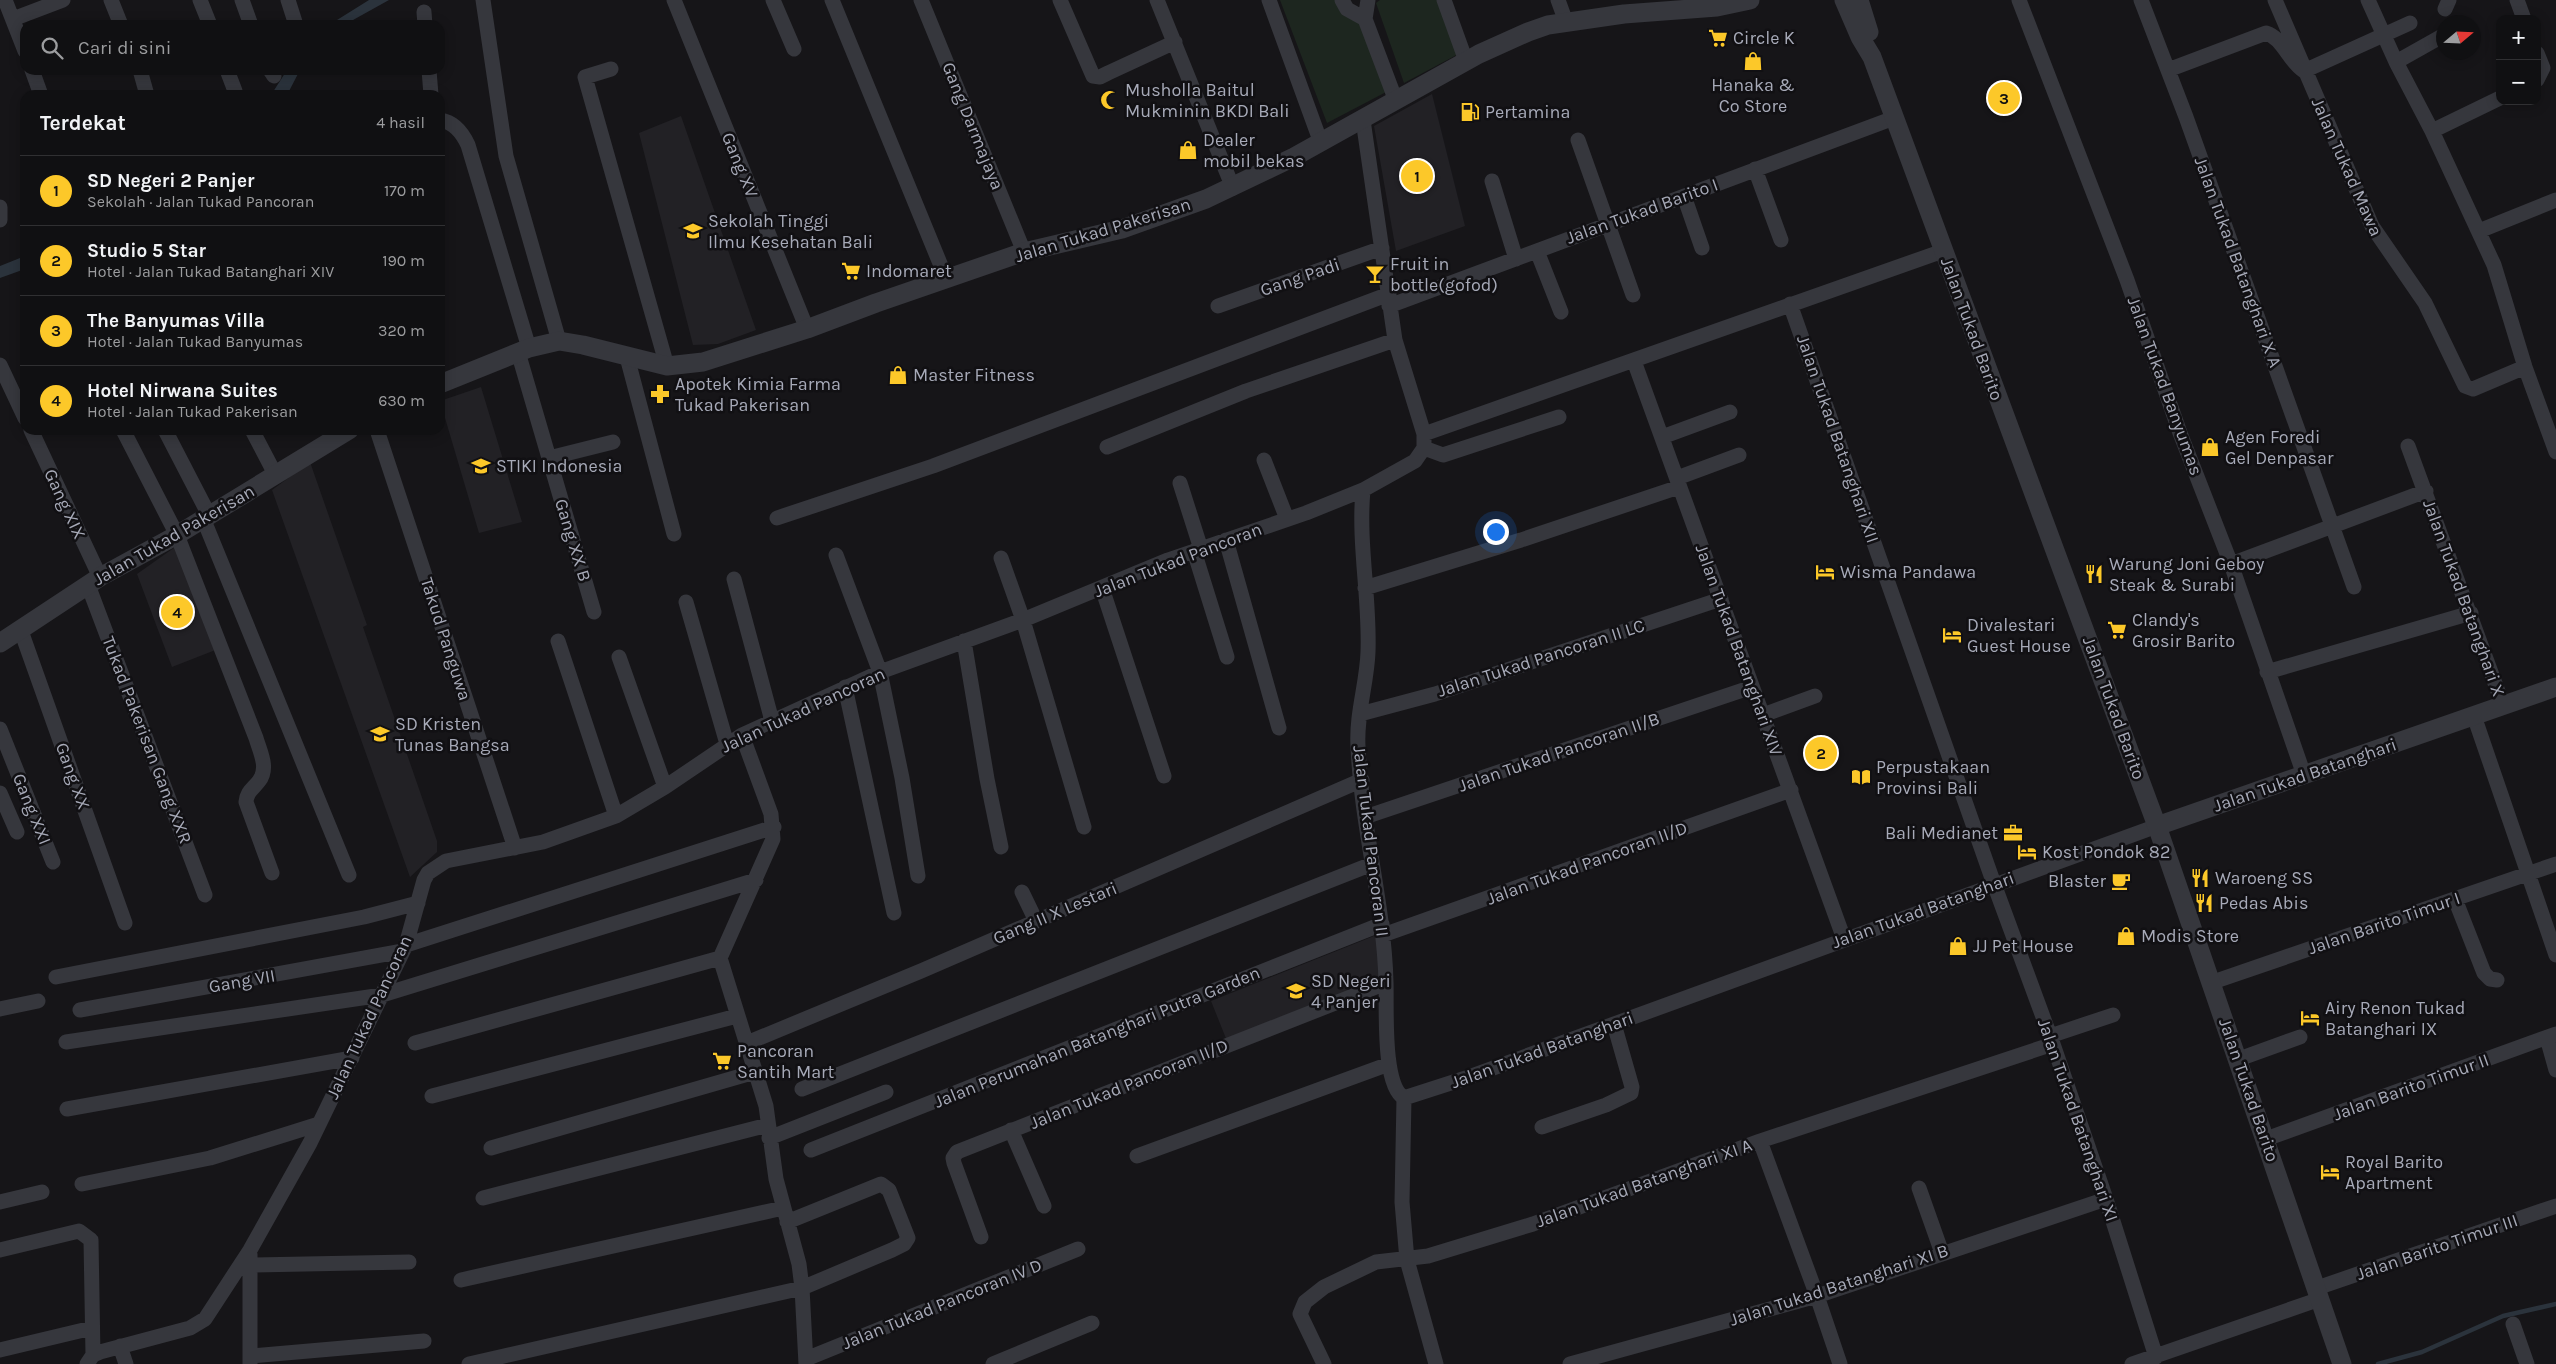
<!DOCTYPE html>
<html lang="id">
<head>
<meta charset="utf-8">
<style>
  :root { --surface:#101012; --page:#19191b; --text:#f1f3f6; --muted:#9c9d9f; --line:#303032; --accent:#fcc829 }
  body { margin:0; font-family:Karla,sans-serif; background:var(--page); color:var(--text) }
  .controls { position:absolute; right:15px; top:15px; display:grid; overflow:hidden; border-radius:10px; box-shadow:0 2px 12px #0003 }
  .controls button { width:45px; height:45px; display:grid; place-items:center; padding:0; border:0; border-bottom:1px solid var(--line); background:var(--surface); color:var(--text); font:25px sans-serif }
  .compass { position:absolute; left:2436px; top:15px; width:45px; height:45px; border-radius:50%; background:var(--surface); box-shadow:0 2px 12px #0003; rotate:71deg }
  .you { position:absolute; left:1495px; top:531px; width:18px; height:18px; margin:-12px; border:4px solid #fff; border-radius:50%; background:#1a73e8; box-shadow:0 0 0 8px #1a73e833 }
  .badge { display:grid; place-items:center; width:32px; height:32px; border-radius:50%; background:var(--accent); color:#111; font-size:16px; font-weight:700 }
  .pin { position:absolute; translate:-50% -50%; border:2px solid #fff; box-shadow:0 1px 5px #0006 }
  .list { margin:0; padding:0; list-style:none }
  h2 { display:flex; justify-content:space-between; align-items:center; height:65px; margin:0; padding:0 20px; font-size:21px }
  h2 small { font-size:16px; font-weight:400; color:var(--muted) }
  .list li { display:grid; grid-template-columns:32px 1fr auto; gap:15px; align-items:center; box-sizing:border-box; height:70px; padding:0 20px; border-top:1px solid var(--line) }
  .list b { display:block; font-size:19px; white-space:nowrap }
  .list p { margin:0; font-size:16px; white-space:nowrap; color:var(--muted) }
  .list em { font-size:16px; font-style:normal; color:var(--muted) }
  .icon { flex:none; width:28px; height:28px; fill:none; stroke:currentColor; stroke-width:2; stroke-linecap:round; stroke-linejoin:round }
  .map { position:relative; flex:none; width:2556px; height:1364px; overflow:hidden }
  .search { position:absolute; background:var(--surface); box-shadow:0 2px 12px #0003; left:20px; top:20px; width:425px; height:55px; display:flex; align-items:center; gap:12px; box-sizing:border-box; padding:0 18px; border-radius:15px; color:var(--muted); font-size:19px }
  .panel { position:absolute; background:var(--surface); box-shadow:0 2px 12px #0003; left:20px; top:90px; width:425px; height:345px; border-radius:15px }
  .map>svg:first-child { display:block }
  .built { fill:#222125 }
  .green { fill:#1d261f }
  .water { fill:#2b333c }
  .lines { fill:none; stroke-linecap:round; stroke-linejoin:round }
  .stream { stroke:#2b333c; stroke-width:4.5 }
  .minor { stroke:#36373d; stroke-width:15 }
  .tertiary { stroke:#36373d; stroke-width:19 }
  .labels { text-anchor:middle; stroke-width:5; stroke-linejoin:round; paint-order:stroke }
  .poi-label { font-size:18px; fill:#a7aab8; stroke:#111013; text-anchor:start }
  .street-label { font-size:18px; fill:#a7aab8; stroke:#111013 }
</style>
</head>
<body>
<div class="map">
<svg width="2556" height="1364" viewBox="0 0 2556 1364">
  <rect width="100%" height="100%" fill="#161518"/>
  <path class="built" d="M1432,94L1465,226L1396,251L1374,126Z
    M681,116L756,330L718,344L693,345L639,133Z
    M481,387L522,522L479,533L440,401Z
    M310,462L367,625L363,627L437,841V852L410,877L272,490Z
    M178,545L218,649L172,667L137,574Z
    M1379,934L1382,982L1227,1041L1211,1001Z"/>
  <path class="green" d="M1280,0H1342L1356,13L1388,91L1327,123Z
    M1380,0H1445L1464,51L1404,83L1376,3Z"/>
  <path class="water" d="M369,0H389L344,25H329Z
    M287,70H300L287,95H271Z
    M25,256V269L0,278V266Z"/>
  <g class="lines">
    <path class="stream" d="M2378,1364L2422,1352L2503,1316L2556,1304"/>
    <path class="minor" d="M5,0L25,51
      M111,0L121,25
      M200,0L210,25
      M242,0L251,25
      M288,0L296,25
      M483,0L506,156L559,341
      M674,0L807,329
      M773,0L794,49
      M832,0L946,278
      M921,0L1024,252
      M1060,0L1093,76L1100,77L1108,73L1175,42
      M1157,0L1233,188
      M1269,0L1321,143
      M1342,0L1347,9L1365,19
      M1368,0L1365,19L1396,101
      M1444,0L1466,61
      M1558,0L1566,22
      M2019,0L2127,280L2180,433L2231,564L2304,775
      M2141,0L2186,117L2354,587
      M2275,0L2372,226L2425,303L2465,386L2473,389L2525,367
      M2368,0L2396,62L2432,131L2494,265L2525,367L2556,452
      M2517,0L2524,19
      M2445,9L2449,0
      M424,12L425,25
      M13,19L63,0
      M2537,53L2543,68L2537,80
      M2396,62L2444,35
      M611,69L585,77L667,366
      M32,70L41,95
      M140,70L147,95
      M227,70L235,91
      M270,70L274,76
      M429,70L431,95
      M2168,70L2266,33C2283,38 2289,62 2304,71L2410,23
      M440,120C454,122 462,132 468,145L529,348
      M2432,131L2500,98
      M1578,140L1633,295
      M1755,169L1781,240
      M1492,181L1516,259
      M1684,196L1702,248
      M0,207V220
      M2479,231L2556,200
      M1537,251L1561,312
      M1790,304L1994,884L2053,1044L2106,1199L2156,1357
      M1218,306L1382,248
      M1389,306L1894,118
      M518,352L594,612
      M627,357L674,534
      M1634,361L1844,939
      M0,365L25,418
      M31,430L100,577
      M123,430L177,535L256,738C260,752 269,768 259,781C253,789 247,791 246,802L272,873
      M165,430L209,515
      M252,430L275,474
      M377,430L515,848
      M1424,434L1943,251
      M1662,437L1730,412
      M2408,446L2503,705
      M1107,447L1246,391L1395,340
      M1424,448L1443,455L1559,417
      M549,458L613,442
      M1264,460L1287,519
      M1677,478L1739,455
      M1180,483L1201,549
      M1363,490C1358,544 1370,598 1368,652C1367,683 1356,714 1358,746C1361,825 1384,903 1386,982C1387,1007 1382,1085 1404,1098
      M203,518L349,875
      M777,518L933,466L1389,294
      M1226,540L1279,728
      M1194,551L1227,657
      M836,555L880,672L902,778L918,876
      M1001,558L1023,620L1084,827
      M2231,564L2426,491
      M734,579L772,721
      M88,585L205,895
      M1102,588L1164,776
      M1365,588L1521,540L1679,487
      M686,602L727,744
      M20,628L125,923
      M558,641L616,816
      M964,641L987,779L1001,847
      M619,657L665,787
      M2267,672L2471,613
      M845,687L894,913
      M1360,714L1435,694L1721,599
      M1763,715L1815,696
      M2474,716L2556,955
      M0,729L53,862
      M742,735L771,814L773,839L720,958L766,1106L776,1179L799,1264L802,1288L806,1364
      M0,793L17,832
      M1365,817L1752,687
      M1022,892L1036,921
      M2455,899L2484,973L2490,979L2497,980
      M1383,935L1791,790
      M406,945L774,827
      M56,977L364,917L418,903
      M2213,982L2556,864
      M0,1009L38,1001
      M80,1010L403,951
      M2050,1036L2113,1015
      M2547,1038L2556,1070
      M66,1042L382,995L756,880
      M415,1043L720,958
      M747,1043L921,971L1362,780
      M2239,1059L2300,1037
      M802,1089L1372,864
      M432,1096L737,1016
      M1404,1098L1466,1078L2157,826
      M1404,1098L1402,1202L1407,1260L1436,1364
      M67,1109L352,1058
      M1542,1127L1606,1105L1631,1093L1632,1087L1614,1024
      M1011,1130L1044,1206
      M769,1138L886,1092
      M2266,1139L2556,1034
      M1760,1141L1817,1296L1840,1364
      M491,1148L755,1072
      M811,1150L1382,924
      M1137,1156L1389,1064
      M82,1184L210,1158L319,1124
      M1919,1188L1942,1253
      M483,1198L768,1125
      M0,1202L42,1192
      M981,1237L954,1163L953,1158L957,1152L1386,983
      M0,1250L79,1231L91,1240L93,1355
      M250,1254V1364
      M250,1265L409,1262
      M461,1280L783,1208
      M2317,1288L2556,1206
      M2513,1324L2527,1364
      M120,1346L126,1364
      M0,1350L92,1328
      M250,1356L424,1341
      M806,1359L1078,1249
      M87,1364L93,1355L100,1352L190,1328L205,1319L250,1250L310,1143L406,945L424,880L428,873L446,861L543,842L616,816L665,787L742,735L880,672L1023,620L1168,560L1306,513L1363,490L1415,461L1424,448V434L1395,340L1363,120
      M469,1364L802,1288L892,1250L904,1244L908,1238L889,1190L881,1184L787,1222
      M993,1364L1092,1323
      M1324,1364L1300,1314L1305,1302L1324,1287L1376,1262L1428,1256L1533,1224L1760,1141L2053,1044
      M1570,1364L1817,1296L2106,1199
      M2132,1364L2320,1299"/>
    <path class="tertiary" d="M1844,0L1860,37L1872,57L2157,826L2342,1364
      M1859,0L1869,32
      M440,384L529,348L559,341L583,345L667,366L703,362L807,329L876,303L1024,252L1122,229L1206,199L1294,157L1479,54L1528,32L1548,25L1624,14L1717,7L1750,0
      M0,643L100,577L177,535L349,430
      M2157,826L2556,687"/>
  </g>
  <defs>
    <g id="supermarket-bare" transform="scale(1.5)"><path d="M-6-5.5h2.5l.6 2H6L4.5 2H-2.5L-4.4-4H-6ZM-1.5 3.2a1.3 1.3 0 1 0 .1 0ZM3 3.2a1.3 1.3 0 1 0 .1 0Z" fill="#fcc829" stroke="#111013" stroke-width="2.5" paint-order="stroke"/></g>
    <g id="shop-bare" transform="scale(1.5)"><path d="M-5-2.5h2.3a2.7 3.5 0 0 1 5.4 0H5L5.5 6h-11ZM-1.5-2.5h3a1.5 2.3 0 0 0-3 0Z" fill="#fcc829" stroke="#111013" stroke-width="2.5" paint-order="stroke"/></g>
    <g id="mosque-bare" transform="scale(1.5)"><path d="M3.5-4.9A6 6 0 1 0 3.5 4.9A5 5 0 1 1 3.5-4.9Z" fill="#fcc829" stroke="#111013" stroke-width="2.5" paint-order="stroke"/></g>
    <g id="fuel-bare" transform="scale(1.5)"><path d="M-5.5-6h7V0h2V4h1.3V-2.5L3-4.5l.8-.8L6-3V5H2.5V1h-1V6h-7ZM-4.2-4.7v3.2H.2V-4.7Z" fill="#fcc829" stroke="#111013" stroke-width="2.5" paint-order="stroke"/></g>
    <g id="university-bare" transform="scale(1.5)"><path d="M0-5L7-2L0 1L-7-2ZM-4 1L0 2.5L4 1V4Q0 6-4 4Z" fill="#fcc829" stroke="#111013" stroke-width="2.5" paint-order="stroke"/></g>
    <g id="bar-bare" transform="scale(1.5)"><path d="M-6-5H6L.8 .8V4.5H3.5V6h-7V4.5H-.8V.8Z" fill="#fcc829" stroke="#111013" stroke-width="2.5" paint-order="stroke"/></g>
    <g id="pharmacy-bare" transform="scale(1.5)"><path d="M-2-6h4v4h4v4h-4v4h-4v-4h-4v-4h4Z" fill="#fcc829" stroke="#111013" stroke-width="2.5" paint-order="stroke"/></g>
    <g id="hotel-bare" transform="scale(1.5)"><path d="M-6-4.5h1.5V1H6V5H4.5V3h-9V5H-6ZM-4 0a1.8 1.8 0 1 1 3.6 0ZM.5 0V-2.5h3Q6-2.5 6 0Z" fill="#fcc829" stroke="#111013" stroke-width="2.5" paint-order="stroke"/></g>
    <g id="restaurant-bare" transform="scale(1.5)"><path d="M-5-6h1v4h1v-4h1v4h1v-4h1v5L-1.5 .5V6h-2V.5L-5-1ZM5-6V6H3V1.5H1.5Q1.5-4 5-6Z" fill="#fcc829" stroke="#111013" stroke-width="2.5" paint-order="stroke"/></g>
    <g id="school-bare" transform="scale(1.5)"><path d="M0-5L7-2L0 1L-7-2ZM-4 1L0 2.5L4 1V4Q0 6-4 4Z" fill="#fcc829" stroke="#111013" stroke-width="2.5" paint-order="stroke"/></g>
    <g id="library-bare" transform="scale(1.5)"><path d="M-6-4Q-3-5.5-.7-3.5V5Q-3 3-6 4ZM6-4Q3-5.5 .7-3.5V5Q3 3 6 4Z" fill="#fcc829" stroke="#111013" stroke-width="2.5" paint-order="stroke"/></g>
    <g id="office-bare" transform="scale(1.5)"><path d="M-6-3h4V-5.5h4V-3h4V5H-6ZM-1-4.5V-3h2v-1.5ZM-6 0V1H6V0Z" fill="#fcc829" stroke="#111013" stroke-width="2.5" paint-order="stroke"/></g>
    <g id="cafe-bare" transform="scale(1.5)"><path d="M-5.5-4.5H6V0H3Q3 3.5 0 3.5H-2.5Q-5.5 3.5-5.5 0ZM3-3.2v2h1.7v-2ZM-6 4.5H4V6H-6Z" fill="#fcc829" stroke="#111013" stroke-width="2.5" paint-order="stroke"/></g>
  </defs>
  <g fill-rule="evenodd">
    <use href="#supermarket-bare" x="1718" y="38"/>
    <use href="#shop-bare" x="1753" y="61"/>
    <use href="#mosque-bare" x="1110" y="100"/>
    <use href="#fuel-bare" x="1470" y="112"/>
    <use href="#shop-bare" x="1188" y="150"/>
    <use href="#university-bare" x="693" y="231"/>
    <use href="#supermarket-bare" x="851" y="271"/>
    <use href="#bar-bare" x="1375" y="274"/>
    <use href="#shop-bare" x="898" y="375"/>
    <use href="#pharmacy-bare" x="660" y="394"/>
    <use href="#shop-bare" x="2210" y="447"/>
    <use href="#university-bare" x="481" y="466"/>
    <use href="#hotel-bare" x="1825" y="572"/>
    <use href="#restaurant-bare" x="2094" y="574"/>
    <use href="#supermarket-bare" x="2117" y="630"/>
    <use href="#hotel-bare" x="1952" y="635"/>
    <use href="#school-bare" x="380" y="734"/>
    <use href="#library-bare" x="1861" y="777"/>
    <use href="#office-bare" x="2013" y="833"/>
    <use href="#hotel-bare" x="2027" y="852"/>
    <use href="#restaurant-bare" x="2200" y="878"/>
    <use href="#cafe-bare" x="2121" y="881"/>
    <use href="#restaurant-bare" x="2204" y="903"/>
    <use href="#shop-bare" x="2126" y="936"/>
    <use href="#shop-bare" x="1958" y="946"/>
    <use href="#school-bare" x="1296" y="991"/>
    <use href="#hotel-bare" x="2310" y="1018"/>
    <use href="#supermarket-bare" x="722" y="1061"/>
    <use href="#hotel-bare" x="2330" y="1172"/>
  </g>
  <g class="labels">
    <g class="poi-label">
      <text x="1733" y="44">Circle K</text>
      <text x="1753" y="91" text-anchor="middle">Hanaka &amp;<tspan x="1753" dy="21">Co Store</tspan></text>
      <text x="1125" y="96">Musholla Baitul<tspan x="1125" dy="21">Mukminin BKDI Bali</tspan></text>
      <text x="1485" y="118">Pertamina</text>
      <text x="1203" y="146">Dealer<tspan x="1203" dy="21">mobil bekas</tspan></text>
      <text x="708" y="227">Sekolah Tinggi<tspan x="708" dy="21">Ilmu Kesehatan Bali</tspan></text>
      <text x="1390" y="270">Fruit in<tspan x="1390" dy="21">bottle(gofod)</tspan></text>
      <text x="866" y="277">Indomaret</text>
      <text x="913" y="381">Master Fitness</text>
      <text x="675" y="390">Apotek Kimia Farma<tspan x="675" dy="21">Tukad Pakerisan</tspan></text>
      <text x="2225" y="443">Agen Foredi<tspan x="2225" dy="21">Gel Denpasar</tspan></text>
      <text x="496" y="472">STIKI Indonesia</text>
      <text x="2109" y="570">Warung Joni Geboy<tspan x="2109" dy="21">Steak &amp; Surabi</tspan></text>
      <text x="1840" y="578">Wisma Pandawa</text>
      <text x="2132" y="626">Clandy's<tspan x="2132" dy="21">Grosir Barito</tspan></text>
      <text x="1967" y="631">Divalestari<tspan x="1967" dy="21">Guest House</tspan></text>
      <text x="395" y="730">SD Kristen<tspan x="395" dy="21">Tunas Bangsa</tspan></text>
      <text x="1876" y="773">Perpustakaan<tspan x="1876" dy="21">Provinsi Bali</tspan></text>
      <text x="1998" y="839" text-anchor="end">Bali Medianet</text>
      <text x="2042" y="858">Kost Pondok 82</text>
      <text x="2215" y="884">Waroeng SS</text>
      <text x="2106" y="887" text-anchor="end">Blaster</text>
      <text x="2219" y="909">Pedas Abis</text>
      <text x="2141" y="942">Modis Store</text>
      <text x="1973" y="952">JJ Pet House</text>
      <text x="1311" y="987">SD Negeri<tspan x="1311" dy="21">4 Panjer</tspan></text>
      <text x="2325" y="1014">Airy Renon Tukad<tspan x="2325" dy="21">Batanghari IX</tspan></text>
      <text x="737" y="1057">Pancoran<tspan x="737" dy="21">Santih Mart</tspan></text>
      <text x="2345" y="1168">Royal Barito<tspan x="2345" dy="21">Apartment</tspan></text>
    </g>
    <g class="street-label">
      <text transform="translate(973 126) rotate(68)" y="6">Gang Darmajaya</text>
      <text transform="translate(740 165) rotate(68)" y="6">Gang XV</text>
      <text transform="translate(2347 167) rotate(66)" y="6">Jalan Tukad Mawa</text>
      <text transform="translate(1642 211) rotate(-20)" y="6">Jalan Tukad Barito I</text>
      <text transform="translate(1103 230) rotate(-17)" y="6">Jalan Tukad Pakerisan</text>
      <text transform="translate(2238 262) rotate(70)" y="6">Jalan Tukad Batanghari X A</text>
      <text transform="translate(1300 277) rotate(-19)" y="6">Gang Padi</text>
      <text transform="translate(1972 329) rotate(70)" y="6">Jalan Tukad Barito</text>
      <text transform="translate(2165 386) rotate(70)" y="6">Jalan Tukad Banyumas</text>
      <text transform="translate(1838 439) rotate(71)" y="6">Jalan Tukad Batanghari XII</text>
      <text transform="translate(65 504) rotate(65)" y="6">Gang XIX</text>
      <text transform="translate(174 535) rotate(-30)" y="6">Jalan Tukad Pakerisan</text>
      <text transform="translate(573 540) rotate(73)" y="6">Gang XX B</text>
      <text transform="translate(1178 560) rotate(-21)" y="6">Jalan Tukad Pancoran</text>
      <text transform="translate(2464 598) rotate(70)" y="6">Jalan Tukad Batanghari X</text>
      <text transform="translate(446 639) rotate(72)" y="6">Takud Panguwa</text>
      <text transform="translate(1739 650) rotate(70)" y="6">Jalan Tukad Batanghari XIV</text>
      <text transform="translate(1541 658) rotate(-18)" y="6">Jalan Tukad Pancoran II LC</text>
      <text transform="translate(2114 708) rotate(70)" y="6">Jalan Tukad Barito</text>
      <text transform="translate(803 710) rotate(-25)" y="6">Jalan Tukad Pancoran</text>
      <text transform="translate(147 740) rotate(69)" y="6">Tukad Pakerisan Gang XXR</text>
      <text transform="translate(1559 752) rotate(-19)" y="6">Jalan Tukad Pancoran II/B</text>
      <text transform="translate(2305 775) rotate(-19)" y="6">Jalan Tukad Batanghari</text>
      <text transform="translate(73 776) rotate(70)" y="6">Gang XX</text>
      <text transform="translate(32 809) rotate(68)" y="6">Gang XXI</text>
      <text transform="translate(1371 841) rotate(83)" y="6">Jalan Tukad Pancoran II</text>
      <text transform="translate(1587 863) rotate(-20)" y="6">Jalan Tukad Pancoran II/D</text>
      <text transform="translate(1923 910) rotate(-20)" y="6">Jalan Tukad Batanghari</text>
      <text transform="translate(1055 913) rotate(-23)" y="6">Gang II X Lestari</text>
      <text transform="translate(2384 923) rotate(-19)" y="6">Jalan Barito Timur I</text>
      <text transform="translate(242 981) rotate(-10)" y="6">Gang VII</text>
      <text transform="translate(369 1017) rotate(-65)" y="6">Jalan Tukad Pancoran</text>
      <text transform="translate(1097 1037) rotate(-22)" y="6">Jalan Perumahan Batanghari Putra Garden</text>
      <text transform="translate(1542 1050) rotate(-20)" y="6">Jalan Tukad Batanghari</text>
      <text transform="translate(1129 1084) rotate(-22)" y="6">Jalan Tukad Pancoran II/D</text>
      <text transform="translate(2411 1087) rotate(-20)" y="6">Jalan Barito Timur II</text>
      <text transform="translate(2249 1090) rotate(71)" y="6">Jalan Tukad Barito</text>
      <text transform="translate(2078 1120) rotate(71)" y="6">Jalan Tukad Batanghari XI</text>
      <text transform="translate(1644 1183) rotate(-20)" y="6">Jalan Tukad Batanghari XI A</text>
      <text transform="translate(2437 1247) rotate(-19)" y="6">Jalan Barito Timur III</text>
      <text transform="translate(1839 1285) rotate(-18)" y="6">Jalan Tukad Batanghari XI B</text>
      <text transform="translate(942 1304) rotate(-22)" y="6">Jalan Tukad Pancoran IV D</text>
    </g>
  </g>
</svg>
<div class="controls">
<button>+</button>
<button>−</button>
</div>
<svg class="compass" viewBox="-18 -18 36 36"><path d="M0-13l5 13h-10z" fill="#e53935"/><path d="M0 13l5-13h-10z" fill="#9c9d9f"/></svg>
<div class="you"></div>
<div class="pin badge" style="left:1417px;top:176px">1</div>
<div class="pin badge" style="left:1821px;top:753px">2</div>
<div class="pin badge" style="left:2004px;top:98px">3</div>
<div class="pin badge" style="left:177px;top:612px">4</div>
<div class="search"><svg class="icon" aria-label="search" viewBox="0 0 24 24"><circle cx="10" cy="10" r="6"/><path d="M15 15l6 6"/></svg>Cari di sini</div>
<section class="panel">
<h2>Terdekat<small>4 hasil</small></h2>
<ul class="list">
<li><span class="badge">1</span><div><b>SD Negeri 2 Panjer</b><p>Sekolah · Jalan Tukad Pancoran</p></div><em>170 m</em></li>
<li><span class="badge">2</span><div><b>Studio 5 Star</b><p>Hotel · Jalan Tukad Batanghari XIV</p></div><em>190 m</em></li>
<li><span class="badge">3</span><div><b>The Banyumas Villa</b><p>Hotel · Jalan Tukad Banyumas</p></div><em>320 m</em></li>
<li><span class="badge">4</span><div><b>Hotel Nirwana Suites</b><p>Hotel · Jalan Tukad Pakerisan</p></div><em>630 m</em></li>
</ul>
</section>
</div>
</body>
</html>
